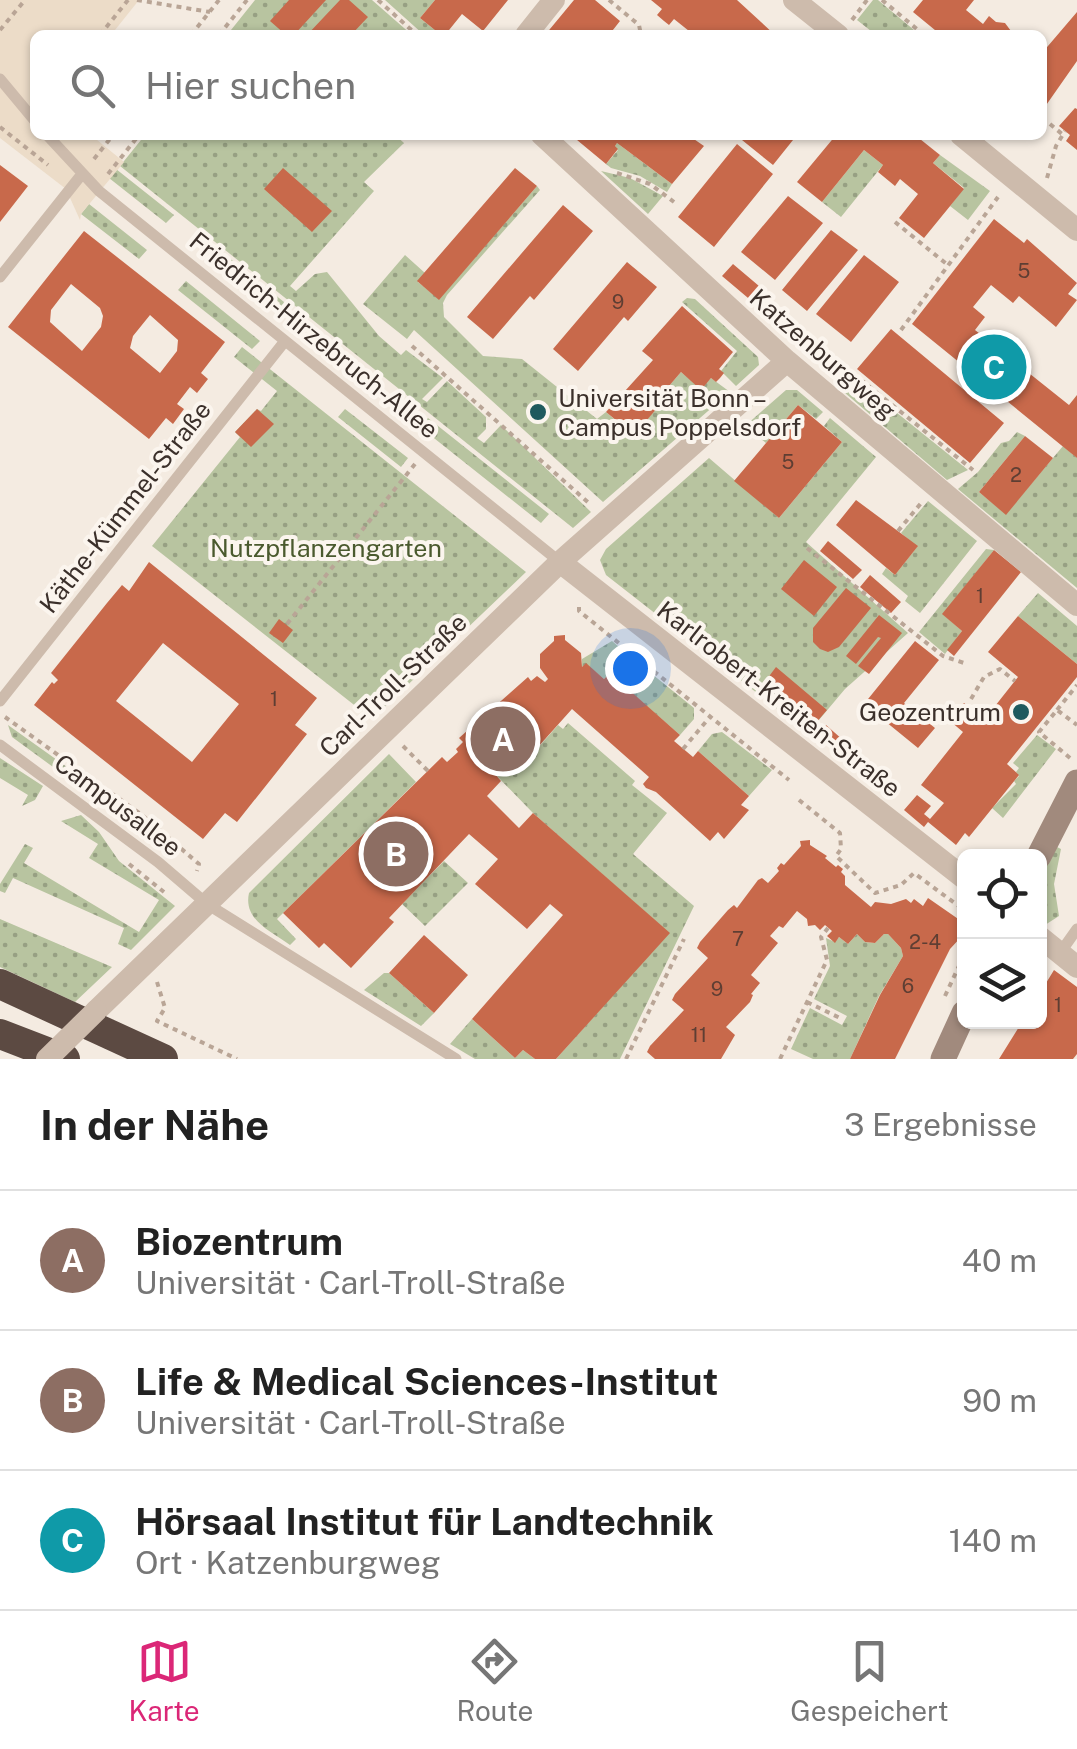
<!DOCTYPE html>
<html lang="de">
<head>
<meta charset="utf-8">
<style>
  :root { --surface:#fff; --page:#f6f6f6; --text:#222; --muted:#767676; --line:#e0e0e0; --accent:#db2777 }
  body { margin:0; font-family:"Public Sans",sans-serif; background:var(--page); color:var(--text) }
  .controls { position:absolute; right:30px; bottom:30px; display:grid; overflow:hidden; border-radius:15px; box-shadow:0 2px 8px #0004 }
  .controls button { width:90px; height:90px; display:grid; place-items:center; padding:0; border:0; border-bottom:2px solid var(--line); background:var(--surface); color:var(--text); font:50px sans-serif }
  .you { position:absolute; left:630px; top:668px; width:35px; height:35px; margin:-25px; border:8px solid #fff; border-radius:50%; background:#1a73e8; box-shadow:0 0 0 15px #1a73e833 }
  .badge { display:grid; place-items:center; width:65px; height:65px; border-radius:50%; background:var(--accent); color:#fff; font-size:32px; font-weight:700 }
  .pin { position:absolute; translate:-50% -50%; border:5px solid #fff; box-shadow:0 2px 10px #0006 }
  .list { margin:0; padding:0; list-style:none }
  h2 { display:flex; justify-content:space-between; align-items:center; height:130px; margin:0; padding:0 40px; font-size:42px }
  h2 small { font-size:32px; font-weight:400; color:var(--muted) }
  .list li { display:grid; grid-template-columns:65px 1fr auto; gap:30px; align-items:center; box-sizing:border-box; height:140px; padding:0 40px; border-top:2px solid var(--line) }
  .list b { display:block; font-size:38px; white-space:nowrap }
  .list p { margin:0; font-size:32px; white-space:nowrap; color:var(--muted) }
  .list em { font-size:32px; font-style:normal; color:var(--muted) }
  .icon { flex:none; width:55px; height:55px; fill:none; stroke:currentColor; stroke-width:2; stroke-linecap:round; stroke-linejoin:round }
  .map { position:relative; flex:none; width:1077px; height:1059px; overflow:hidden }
  .search { position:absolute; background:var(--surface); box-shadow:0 2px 8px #0004; left:30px; right:30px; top:30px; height:110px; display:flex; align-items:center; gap:25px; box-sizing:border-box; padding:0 35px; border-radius:15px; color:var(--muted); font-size:38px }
  .sheet { height:550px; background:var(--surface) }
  nav { display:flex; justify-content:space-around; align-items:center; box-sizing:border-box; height:140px; border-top:2px solid var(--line); background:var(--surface); font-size:28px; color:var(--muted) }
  nav a { display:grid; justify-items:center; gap:5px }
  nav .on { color:var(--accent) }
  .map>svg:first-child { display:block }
  .grass { fill:url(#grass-dots) }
  .plaza { fill:#ecdcc8 }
  .building { fill:#c8694b; fill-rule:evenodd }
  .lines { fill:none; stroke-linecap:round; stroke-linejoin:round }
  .path { stroke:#b9a596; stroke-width:4; stroke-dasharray:5 5; stroke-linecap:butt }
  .lane { stroke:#cdbbac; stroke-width:11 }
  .street { stroke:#cdbbac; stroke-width:22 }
  .secondary { stroke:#a18a7d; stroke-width:25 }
  .highway { stroke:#5c4a42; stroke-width:30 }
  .street-bridge { stroke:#cdbbac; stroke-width:22 }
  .poi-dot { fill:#1f5a5e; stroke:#fbf5ee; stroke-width:4 }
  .labels { text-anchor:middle; stroke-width:8; stroke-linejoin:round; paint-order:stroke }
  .number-label { font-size:20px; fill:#5e3e33 }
  .street-label { font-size:25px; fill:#3b302b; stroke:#fbf5ee }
  .poi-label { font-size:25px; fill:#3b302b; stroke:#fbf5ee; text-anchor:start }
  .park-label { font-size:25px; fill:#4a5a2e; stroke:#fbf5ee }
</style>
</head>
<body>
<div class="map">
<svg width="1077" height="1059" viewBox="0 0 1077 1059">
  <defs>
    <pattern id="grass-dots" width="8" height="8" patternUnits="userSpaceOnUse" patternTransform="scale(2.5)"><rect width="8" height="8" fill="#b8c4a0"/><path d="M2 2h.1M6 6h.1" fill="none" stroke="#97a083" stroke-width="1.8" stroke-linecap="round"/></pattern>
  </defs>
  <rect width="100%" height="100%" fill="#f4ebe1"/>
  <path class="grass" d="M255,0H372L412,35H227Z
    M385,0H435L420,18L441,35H424Z
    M873,0H878L920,35H876L857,20Z
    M145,135H395L404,143L364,182L374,191L290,286L296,291L315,274L327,272L379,336L401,355L406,350L443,378L422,399L427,402L447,381L486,417V429L477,438L484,443L501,425L591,512L573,528L120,166Z
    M617,143L672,184L667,192L640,176L611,168L606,164L618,150L615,146Z
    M864,150L883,165L841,217L822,202Z
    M940,155L990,191L968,220L950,206L964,188L933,163Z
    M116,169L174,215L166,223L109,178Z
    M601,171L630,178L663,196L648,214Z
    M537,186L540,190L447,295L443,303L444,317L483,356L522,359L597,419L606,412L633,435L665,399L675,407L683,399L669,386L681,372L701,389L711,378L730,392L603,502L414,330L407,339L363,304L405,255L425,273L418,282L439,299Z
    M89,204L147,250L139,259L81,214Z
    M213,245L289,306L281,315L275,310L280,303L264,290L257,297L205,254Z
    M186,281L260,341L252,349L178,290Z
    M687,298L695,299L758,357L759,365L736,386L721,371L737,351L682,302Z
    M242,347L526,572L372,719L152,546L240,437L235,432L257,409L261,411L277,391L234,357Z
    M843,381L865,399L871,392L968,470L947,480L838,387Z
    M786,390H797L823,412L816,419L798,405L766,443L745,426Z
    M345,409L408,458L401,467L338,417Z
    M428,418L549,514L541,523L420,427Z
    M830,418L876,457L806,542L908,633L845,689L808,733L606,575L600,560L606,549L709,458L779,518L842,442L824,426Z
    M1017,432L1025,436L979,492L1006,514L1063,446L1077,458V588L958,489L978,472L1001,443L1009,441Z
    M928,501L977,541L920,613L905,601L908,596L882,574L886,568L895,575L917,547L901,533Z
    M986,549L994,550L943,614L962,631L945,654L919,632Z
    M1038,593L1077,626V664L1018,616Z
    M612,641L619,647L617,651L638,669L642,666L694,708V719L680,735L610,674L604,679L586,664L582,667V659Z
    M568,723L635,781L632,785L667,813L633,854L694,906L620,1059H556L669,933L533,813L495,774L510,757L516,762L524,753L530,757L558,725L563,729Z
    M8,725L137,817L105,805L12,737Z
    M722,732L772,770L749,796L698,751L712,734Z
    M1037,735L1056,749L1003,818L992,808L1016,784L1014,781L1019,776L1016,772L1019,768L1013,763Z
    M389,754L416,782L277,919L296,939L290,945C271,931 243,920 249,893Z
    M0,758L43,786L35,800L22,806L28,795L0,778Z
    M81,815L99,832L119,861L175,906L131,950L118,944L124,928L13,878L5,893L0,891V884L25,844L33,848L24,863L139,932L159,900L89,858L98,844L61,821Z
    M1055,846L1061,849L1054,884L1059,916L1045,925C1032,897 1043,872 1055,846Z
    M444,861L468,883L425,926L402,904Z
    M0,919L112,967L75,1002L0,967Z
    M857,934L865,942L875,943L884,934H888L901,948L903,956L879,996L850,1059H813L791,1049L810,1008L842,1025L847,1016L814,999L830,966L826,938L835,942L839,937L848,944Z
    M384,973H389L434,1013L421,1026L364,990Z
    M472,1019L515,1058L523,1050L535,1059H475L450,1044Z"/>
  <path class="plaza" d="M0,0H139L111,35H35V135H91L124,162L81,214L80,220L66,189L0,138Z"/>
  <path class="building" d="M289,0H326L294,35H286L270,21Z
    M340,0H349L368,17L351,35H307Z
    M435,0H508L483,31L462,14L445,35H441L420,18Z
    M574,0H595L620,21L609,35H545Z
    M651,0H737L775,35H694L674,19L669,25L664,21L657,15L662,9Z
    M923,0H974L966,10L983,24L989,16L996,22L1005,23L1014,35H941L913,12Z
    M1077,12V61L1042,111V53Z
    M1075,108L1077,109V150L1066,141L1070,135L1059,126Z
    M571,135H688L704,146L672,184L617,143L615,146L618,149L606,164Z
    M746,135H797L773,165L742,140Z
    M836,135H915L940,155L933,163L964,189L924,238L899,218L918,194L900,179L895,186L878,172L883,165L864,150L822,202L797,182Z
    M737,144L773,174L714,247L678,217Z
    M0,165L28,186L0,222Z
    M283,168L332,211L312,232L264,189Z
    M515,168L537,186L439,300L417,281Z
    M788,196L823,223L775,280L741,252Z
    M563,205L593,231L534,300L530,296L493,339L467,317Z
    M994,219L1024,243L1027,239L1077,283L1068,294L1077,300L1056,327L1019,296L1013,303L991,285L973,307L985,317L975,330L1069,405L1077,395V458L912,324Z
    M831,230L858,250L807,311L782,290Z
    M84,231L225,342L201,373L208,379L197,393L190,387L177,404L184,409L173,424L166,418L149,439L8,327ZM71,284L100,308L103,316L101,327L82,351L50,322L51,310ZM150,315L178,340L177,351L160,373L130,348L133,336Z
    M864,255L899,282L851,342L816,314Z
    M627,262L657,287L628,321L624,317L578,371L553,349Z
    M733,264L765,291L754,303L722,276Z
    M682,306L733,352L719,369L724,373L720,378L716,382L711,378L701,390L681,372L669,386L683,398L675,407L665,399L634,435L606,412L653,360L642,351Z
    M891,329L1004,423L970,463L857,369Z
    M810,340L832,359L825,368L803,349Z
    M798,405L842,442L779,518L734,481Z
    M257,409L274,424L251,447L235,432Z
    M1025,436L1053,458L1006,515L979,492Z
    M856,500L918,546L895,575L836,525Z
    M828,541L862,570L853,579L820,551Z
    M994,550L1021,572L954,656L947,650L962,631L942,614Z
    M804,560L837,587L814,616L781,589Z
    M149,562L317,698L295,725L307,734L237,822L225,813L203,839L34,705L52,682L54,684L58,680L51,673L107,603L122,585L129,591ZM163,643L239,704L192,762L116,701Z
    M870,575L901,602L891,613L860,587Z
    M846,588L871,608L839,647L828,652L820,649L813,642V628Z
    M879,615L902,633L869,674L858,666L881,638L878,637L856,664L846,656Z
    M1018,616L1077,664V677L1007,764L1019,775L969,837L965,833L956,845L928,822L924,827L904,810L917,795L931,806L924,814L930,819L944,803L921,785L963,732L950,721L964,703L984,720L1018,677L988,652Z
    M279,619L293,630L283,643L269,633Z
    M565,635V640L581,653L582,667L586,663L604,679L610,673L680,735L674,741L693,757L698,751L749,796L741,805L749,810L724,839L718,832L710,841L656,792L646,788L643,784L649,777L572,709L529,757L524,753L516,762L510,757L495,774L501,781L487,796L519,828L533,813L670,933L556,1059H535L523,1050L515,1058L472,1019L563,915L550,904L527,929L475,884L498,859L469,834L389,918L394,922L351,968L324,943L319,948L283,913L442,757L447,762L458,752L456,749L463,742L459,738L528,677L531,681L537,676L545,682L548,679L540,668V654L554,641V636Z
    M915,641L939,660L904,703L935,728L918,748L864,704Z
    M776,667L827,710L815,724L764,683Z
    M826,725L843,740L837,748L819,733Z
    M810,840V845L827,856L825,858L836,867L838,865L843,869L841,872L845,876V885L871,907L875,902L891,904L906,899L911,903L914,899L923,906L928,898L964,923L962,936L950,949L895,1059H850L880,995L903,956L901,948L888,934H884L875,943L865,942L857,934L848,944L839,937L835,943L827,936L832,931L825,925L820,930L815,925L808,926L807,919L797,911L783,928L779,926L770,936L778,943L751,975L760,983L751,994L753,995L750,1002L726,1027L735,1035L721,1059H655L647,1052L650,1046L684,1010L672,1000L675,994L708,958L697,948L700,942L728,910L734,905L737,908L758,880L762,878L768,883L779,871L777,868L781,863L784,865L801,846L800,841Z
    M424,935L468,975L434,1013L389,973Z
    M1054,970L1077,987V1054L1073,1059H999L1022,1022H1040V993Z"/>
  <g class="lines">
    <path class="path" d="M137,0L210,12
      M378,0L417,35
      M609,0L639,25L641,35
      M882,0L924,35
      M852,20L867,0
      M0,30L25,0
      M100,35L128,0
      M191,35L219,0
      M219,35L247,0
      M1050,124L1062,134
      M0,127L48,165
      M1042,132V133
      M94,159L113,135
      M617,173L650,184L674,202
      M108,174L139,135
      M1047,178L1056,146L1065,131
      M895,222L949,266
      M901,330L998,197
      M412,346L591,505
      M845,367L973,470
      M898,531L922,502
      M807,548L943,656L967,664
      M579,607V611L789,780
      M287,624L415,464
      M971,699L984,677L1000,669L1015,681
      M1057,710L1077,685
      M5,717L142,815L199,864L197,871
      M403,746L428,771
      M683,749L709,718
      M1070,758L1039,732L1057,710L1077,725
      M799,800L840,833L841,849L836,856L875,893L901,885L914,873L964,910
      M136,822L155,829
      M129,864L164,892
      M157,982L165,1008L157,1021L237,1059
      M945,996L964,955
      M807,1002L840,1018
      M626,1059L684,939
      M780,1059L827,960L821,937L828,928"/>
    <path class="lane" d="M0,79L35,121
      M47,135L99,191L560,562
      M0,277L82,174
      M0,701L285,341
      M0,745L158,862L207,904L456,1059
      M1060,953L1077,929"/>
    <path class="street" d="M794,0L838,35
      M526,35L554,0
      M542,135L787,361L1077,605
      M961,135L1077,230
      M560,562L964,878
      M1040,937L1077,967
      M96,1011L560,562L787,361"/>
    <path class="secondary" d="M1039,856L1077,782
      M943,1059L964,1013"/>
    <path class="highway" d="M0,984L163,1059
      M0,1034L65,1059"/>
    <path class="street-bridge" d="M47,1059L96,1011"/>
  </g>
  <g class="poi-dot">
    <circle cx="538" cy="412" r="10"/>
    <circle cx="1021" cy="712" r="10"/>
  </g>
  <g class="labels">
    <g class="number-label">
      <text x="1024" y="278">5</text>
      <text x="618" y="309">9</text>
      <text x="788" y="469">5</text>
      <text x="1016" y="482">2</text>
      <text x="980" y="603">1</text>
      <text x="274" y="706">1</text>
      <text x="738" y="946">7</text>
      <text x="925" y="949">2-4</text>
      <text x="908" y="993">6</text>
      <text x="717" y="996">9</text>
      <text x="1058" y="1012">1</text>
      <text x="699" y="1042">11</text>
    </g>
    <g class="street-label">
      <text transform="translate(314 335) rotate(39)" y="9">Friedrich-Hirzebruch-Allee</text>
      <text transform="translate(823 354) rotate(41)" y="9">Katzenburgweg</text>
      <text transform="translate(125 507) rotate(-52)" y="9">Käthe-Kümmel-Straße</text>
      <text transform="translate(393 685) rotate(-44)" y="9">Carl-Troll-Straße</text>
      <text transform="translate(779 699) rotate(38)" y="9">Karlrobert-Kreiten-Straße</text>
      <text transform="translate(118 805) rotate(37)" y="9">Campusallee</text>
    </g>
    <g class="poi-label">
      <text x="558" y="407">Universität Bonn –<tspan x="558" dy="29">Campus Poppelsdorf</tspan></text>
      <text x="1001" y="721" text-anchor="end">Geozentrum</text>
    </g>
    <g class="park-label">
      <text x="326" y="557">Nutzpflanzengarten</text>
    </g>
  </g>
</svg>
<div class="controls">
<button><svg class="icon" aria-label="locate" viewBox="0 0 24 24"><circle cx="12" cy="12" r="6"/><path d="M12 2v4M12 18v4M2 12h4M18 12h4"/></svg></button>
<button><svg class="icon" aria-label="layers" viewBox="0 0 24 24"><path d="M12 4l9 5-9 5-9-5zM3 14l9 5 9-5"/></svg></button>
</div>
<div class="you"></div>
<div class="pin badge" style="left:503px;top:739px;background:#8d6e63">A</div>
<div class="pin badge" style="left:396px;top:854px;background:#8d6e63">B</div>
<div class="pin badge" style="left:994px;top:367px;background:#0f9aa8">C</div>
<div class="search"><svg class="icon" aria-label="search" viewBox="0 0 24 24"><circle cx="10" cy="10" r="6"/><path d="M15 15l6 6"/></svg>Hier suchen</div>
</div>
<section class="sheet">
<h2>In der Nähe<small>3 Ergebnisse</small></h2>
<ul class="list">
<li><span class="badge" style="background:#8d6e63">A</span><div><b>Biozentrum</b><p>Universität · Carl-Troll-Straße</p></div><em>40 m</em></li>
<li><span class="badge" style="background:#8d6e63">B</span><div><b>Life &amp; Medical Sciences-Institut</b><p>Universität · Carl-Troll-Straße</p></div><em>90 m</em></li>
<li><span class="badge" style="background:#0f9aa8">C</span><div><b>Hörsaal Institut für Landtechnik</b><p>Ort · Katzenburgweg</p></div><em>140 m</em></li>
</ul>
</section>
<nav>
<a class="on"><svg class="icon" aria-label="map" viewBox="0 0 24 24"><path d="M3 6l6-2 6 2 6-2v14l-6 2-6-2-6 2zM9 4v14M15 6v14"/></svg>Karte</a>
<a><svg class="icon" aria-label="directions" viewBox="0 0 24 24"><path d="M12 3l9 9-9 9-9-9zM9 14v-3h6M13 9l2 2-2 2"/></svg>Route</a>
<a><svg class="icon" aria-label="saved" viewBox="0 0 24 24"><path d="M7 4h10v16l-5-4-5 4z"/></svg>Gespeichert</a>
</nav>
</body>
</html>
